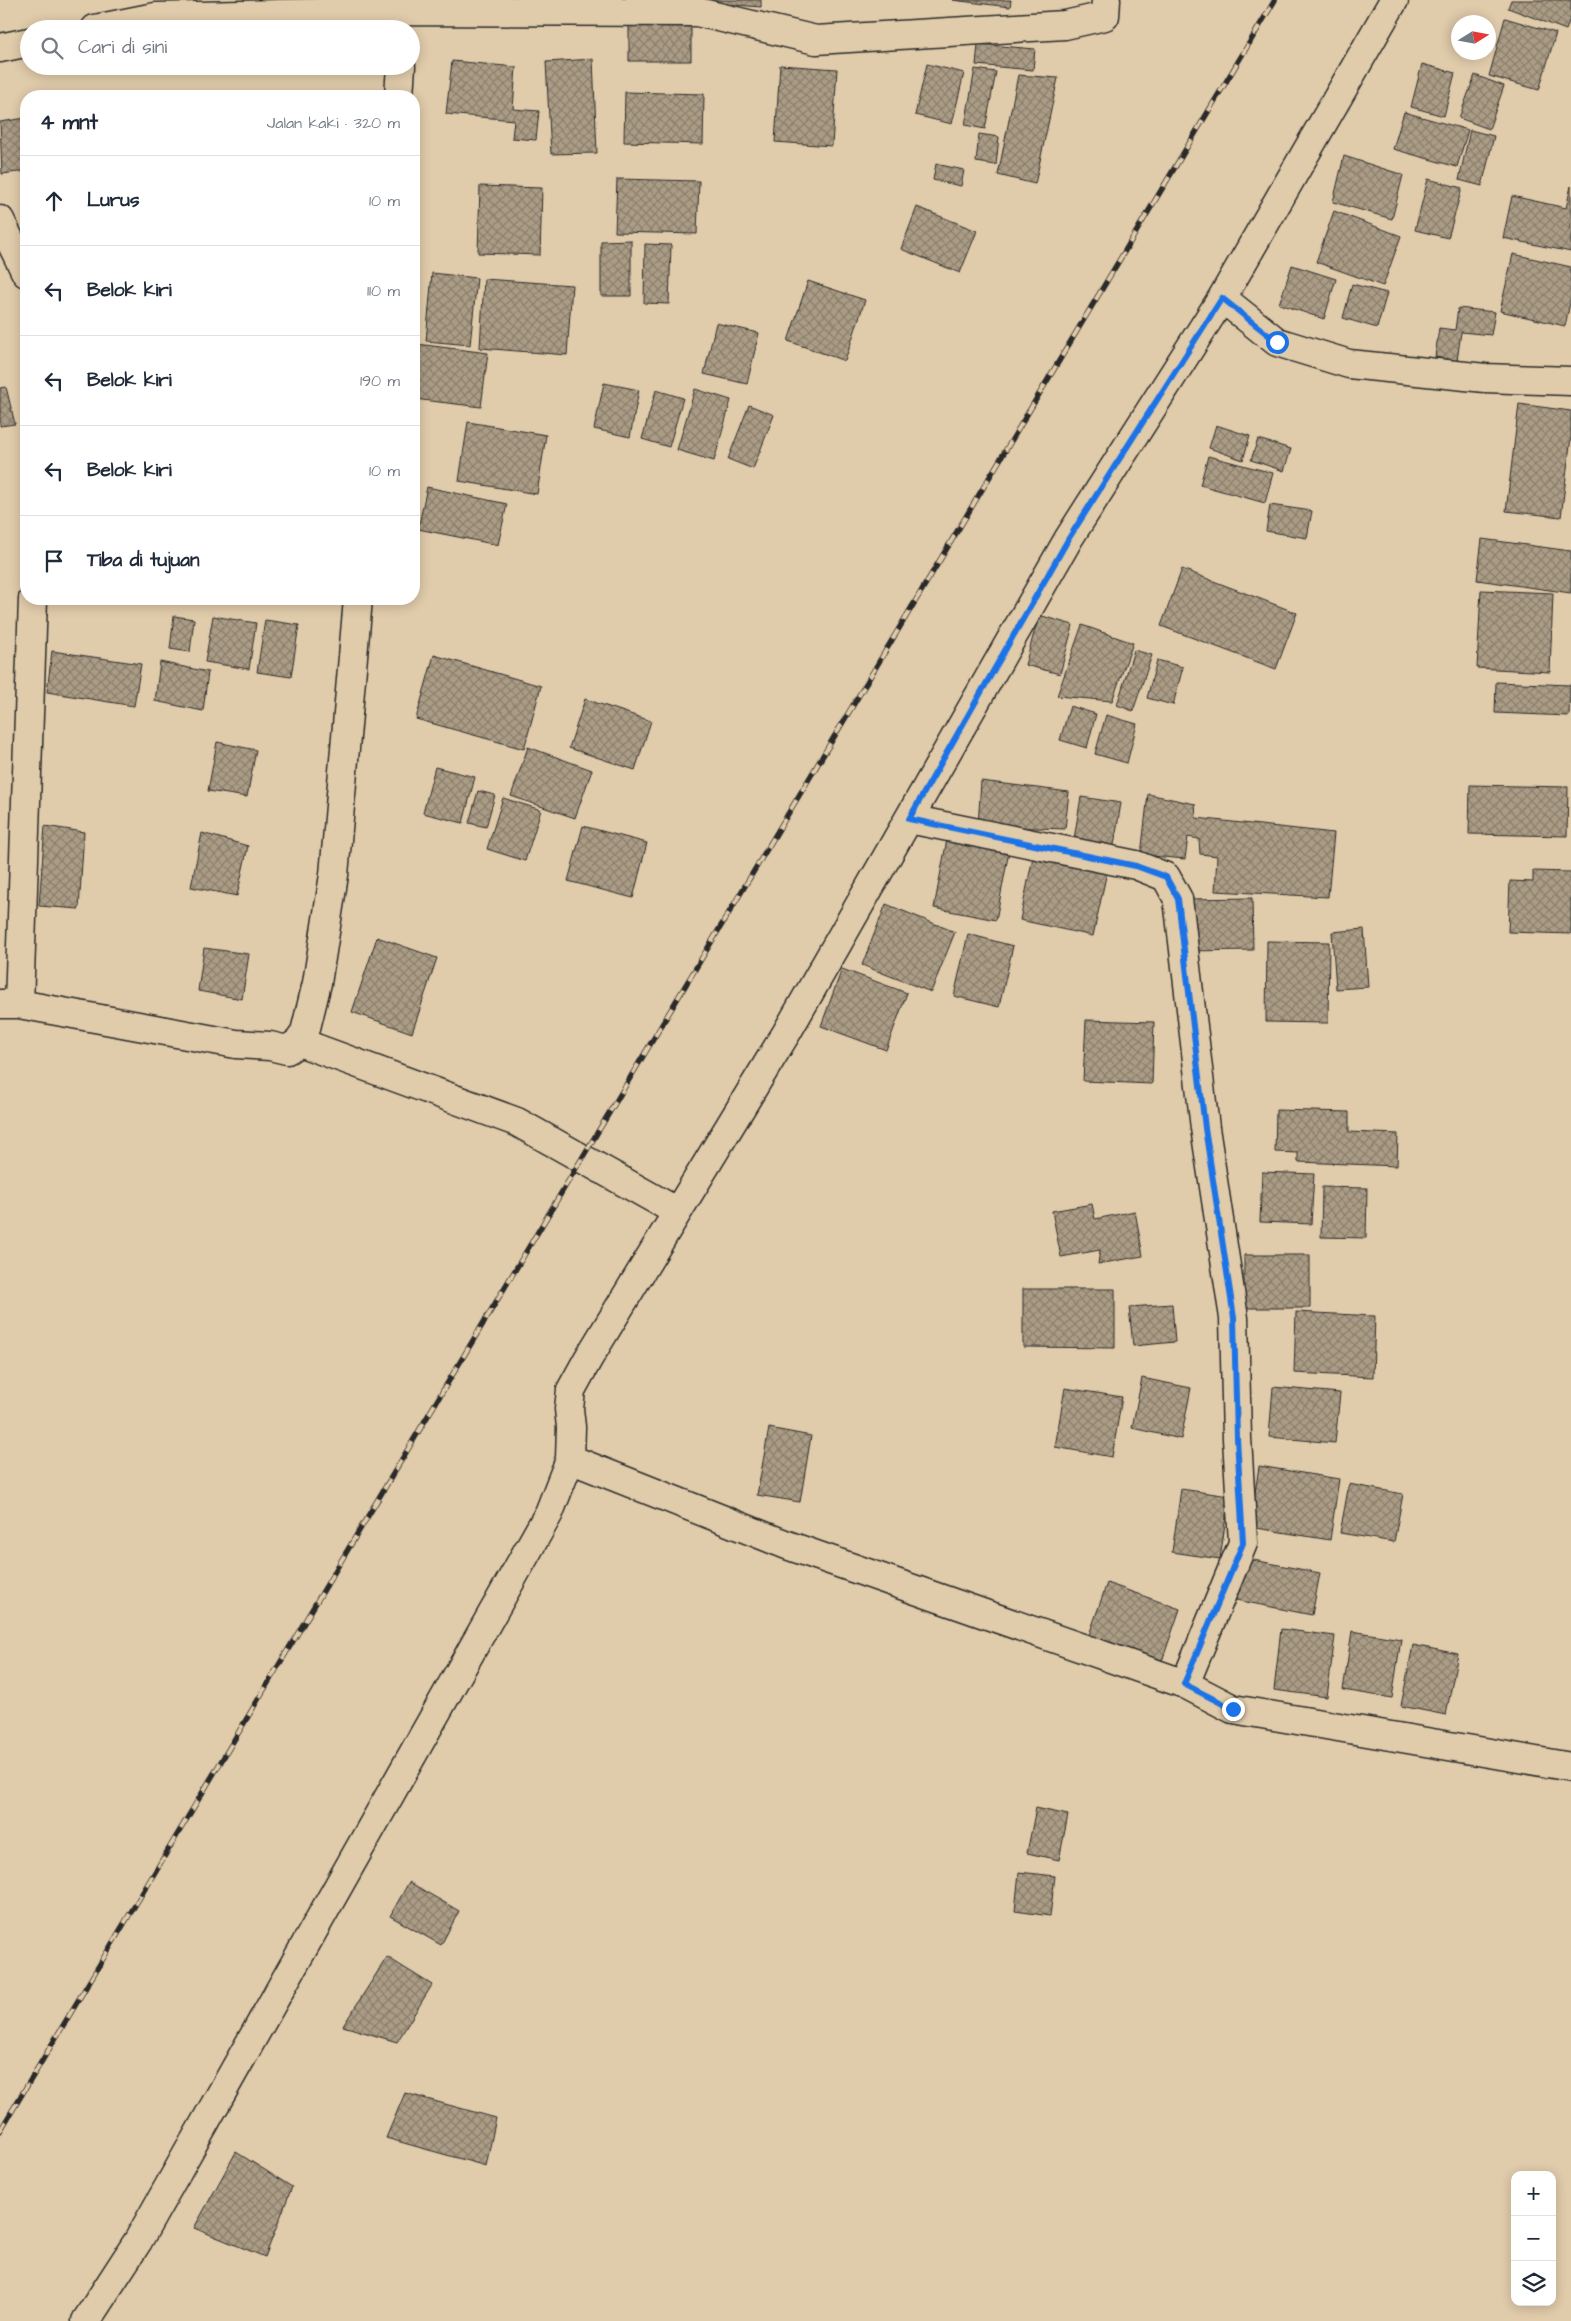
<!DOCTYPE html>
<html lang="id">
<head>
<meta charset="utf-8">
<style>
  :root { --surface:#fff; --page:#f2f2f3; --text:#1f2937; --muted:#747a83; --line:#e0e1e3 }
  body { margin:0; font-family:"Architects Daughter",sans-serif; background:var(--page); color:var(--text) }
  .controls { position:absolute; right:15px; bottom:15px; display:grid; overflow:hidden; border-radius:10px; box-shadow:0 2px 12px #0003 }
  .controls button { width:45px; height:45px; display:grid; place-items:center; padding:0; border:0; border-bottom:1px solid var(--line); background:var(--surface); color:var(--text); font:25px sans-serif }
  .compass { position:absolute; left:1451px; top:15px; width:45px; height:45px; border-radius:50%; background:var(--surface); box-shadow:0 2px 12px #0003; rotate:79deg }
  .stop { position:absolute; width:15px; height:15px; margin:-11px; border:4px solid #1a73e8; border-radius:50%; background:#fff }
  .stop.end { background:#1a73e8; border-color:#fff; box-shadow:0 1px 5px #0008 }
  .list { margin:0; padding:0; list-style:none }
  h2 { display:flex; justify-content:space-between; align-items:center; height:65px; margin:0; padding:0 20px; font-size:21px }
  h2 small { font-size:16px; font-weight:400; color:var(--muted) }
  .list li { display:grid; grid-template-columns:32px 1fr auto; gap:15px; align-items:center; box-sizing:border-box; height:90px; padding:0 20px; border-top:1px solid var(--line) }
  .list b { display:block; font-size:19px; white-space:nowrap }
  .list em { font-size:16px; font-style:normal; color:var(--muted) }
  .icon { flex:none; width:28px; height:28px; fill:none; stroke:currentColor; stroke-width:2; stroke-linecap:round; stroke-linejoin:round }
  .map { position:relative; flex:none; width:1571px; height:2321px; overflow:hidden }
  .search { position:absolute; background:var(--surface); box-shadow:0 2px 12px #0003; left:20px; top:20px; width:400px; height:55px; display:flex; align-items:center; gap:12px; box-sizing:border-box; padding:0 18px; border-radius:28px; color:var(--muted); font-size:19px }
  .panel { position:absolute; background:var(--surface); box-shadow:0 2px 12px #0003; left:20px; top:90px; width:400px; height:515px; border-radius:20px }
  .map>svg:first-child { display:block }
  .building { fill:url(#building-cross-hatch); stroke:#2b2b2b }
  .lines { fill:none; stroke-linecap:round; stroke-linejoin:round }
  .street-casing { stroke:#2b2b2b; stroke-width:31 }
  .street { stroke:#e0cbaa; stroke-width:28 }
  .rail-casing { stroke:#2b2b2b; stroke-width:5.5 }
  .rail { stroke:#e0cbaa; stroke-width:4; stroke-dasharray:11; stroke-linecap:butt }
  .route { stroke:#1a73e8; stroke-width:6 }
</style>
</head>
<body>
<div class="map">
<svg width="1571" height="2321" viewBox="0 0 1571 2321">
  <defs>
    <pattern id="building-cross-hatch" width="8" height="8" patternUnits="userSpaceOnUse" patternTransform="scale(1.25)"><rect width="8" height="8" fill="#ab9c85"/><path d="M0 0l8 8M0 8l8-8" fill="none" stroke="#8b7f6d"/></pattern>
  </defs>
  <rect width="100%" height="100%" fill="#e0cbaa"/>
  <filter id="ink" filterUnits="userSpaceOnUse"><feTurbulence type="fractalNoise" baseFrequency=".02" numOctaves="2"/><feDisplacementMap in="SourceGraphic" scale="10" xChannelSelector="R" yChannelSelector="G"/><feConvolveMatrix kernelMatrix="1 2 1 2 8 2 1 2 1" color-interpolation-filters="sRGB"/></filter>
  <g filter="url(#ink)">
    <path class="building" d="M711,0H761V7L711,3Z
      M952,0H1011L1010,7Z
      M1511,0H1571V16L1566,30L1508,8Z
      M1505,18L1556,33L1539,90L1489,76Z
      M629,21L691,22V61H629Z
      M978,44L1035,49L1033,70L976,65Z
      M593,59L597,153L551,154L546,62Z
      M452,61L516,67L513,109L539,111L536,140L512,138L514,120L446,114Z
      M927,64L964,73L952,124L915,115Z
      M1422,64L1455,73L1444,116L1411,107Z
      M780,65L837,69L832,146L775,142Z
      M975,69L996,72L985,129L965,125Z
      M1018,75L1058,78L1035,184L998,175Z
      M1475,75L1504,86L1489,129L1459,118Z
      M625,92L704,94L703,144L624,142Z
      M1404,112L1468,130L1457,167L1393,149Z
      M26,118V171L2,174L0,122Z
      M1470,130L1494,136L1482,186L1459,180Z
      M979,134L999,137L996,165L976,162Z
      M1344,156L1403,175L1392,219L1333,202Z
      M936,164L964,170L961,186L933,180Z
      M617,179L699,181L697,234L615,232Z
      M1428,179L1462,188L1448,238L1415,230Z
      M480,186L542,188L540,255L478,253Z
      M1571,186V252L1503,238L1512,196L1566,208Z
      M917,207L977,231L960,273L901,249Z
      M1334,211L1401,236L1383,286L1316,262Z
      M631,240V296H601V241Z
      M645,244L671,245L669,304L644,303Z
      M1513,254L1571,267V298L1565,326L1500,311Z
      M1292,265L1336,279L1324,319L1279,304Z
      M432,273L477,278L470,345L426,341Z
      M484,279L572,285L567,355L480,348Z
      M808,281L865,300L845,361L788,341Z
      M1352,284L1387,293L1377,328L1343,318Z
      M1458,308L1495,312L1491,335L1461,332L1457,361L1435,357L1439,328L1455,330Z
      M716,323L759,333L747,384L704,374Z
      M417,344L488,353L481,407L414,399Z
      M604,383L639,390L630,437L594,429Z
      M6,387L15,424L0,426V388Z
      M695,389L731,400L714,461L677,450Z
      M656,390L683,398L669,447L642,439Z
      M1519,404L1571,411V437L1561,517L1506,511Z
      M749,405L774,415L753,469L728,459Z
      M468,422L546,435L537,494L459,481Z
      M1216,425L1250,436L1243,460L1209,448Z
      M1258,439L1291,449L1284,471L1251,460Z
      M1208,456L1273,473L1265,503L1200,485Z
      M427,487L507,504L498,545L418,529Z
      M1270,505L1312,511L1307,538L1266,531Z
      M1482,539L1571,551V593L1477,580Z
      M1182,569L1297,613L1276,669L1161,626Z
      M1481,590L1553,593L1550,672L1477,668Z
      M1039,615L1073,625L1060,674L1025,665Z
      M174,616L194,619L190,652L170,649Z
      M213,616L256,623L249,669L205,662Z
      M265,620L299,625L291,677L257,672Z
      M1082,625L1133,643L1112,701L1057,696Z
      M1134,650L1152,655L1133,711L1117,705Z
      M52,651L141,664L134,706L47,692Z
      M434,655L541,686L524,749L416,719Z
      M1157,660L1183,667L1173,705L1147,698Z
      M160,662L208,672L203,711L155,701Z
      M1496,682L1570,685L1569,716L1495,713Z
      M585,699L651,721L635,770L569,748Z
      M1070,706L1096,714L1087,748L1060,740Z
      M1106,715L1137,724L1127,763L1095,754Z
      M217,742L256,750L247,797L208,791Z
      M528,747L592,770L575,818L511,796Z
      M435,767L475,777L463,823L423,813Z
      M981,781L1069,792L1065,829L978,826Z
      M1470,785L1568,787L1567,836L1469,834Z
      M478,791L495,795L486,827L469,823Z
      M1148,794L1195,804L1196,818L1334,833L1328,897L1215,891L1217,856L1200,854L1199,839L1188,837L1185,859L1141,855Z
      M1081,797L1121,803L1113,851L1073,845Z
      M503,798L541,810L525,861L487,849Z
      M45,826L84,832L79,909L39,906Z
      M583,826L647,843L633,898L568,881Z
      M202,833L248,846L237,896L191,887Z
      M948,834L1010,846L996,920L934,908Z
      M1034,852L1108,867L1093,936L1020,920Z
      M1533,871L1571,872V934L1508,932L1510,881L1533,882Z
      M1252,898L1253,950L1188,951L1187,899Z
      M886,904L955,932L931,992L862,965Z
      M1364,929L1368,987L1336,989L1332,932Z
      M968,934L1013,946L999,1007L954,996Z
      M377,937L437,958L412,1033L352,1012Z
      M1267,941L1329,942L1328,1023L1266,1022Z
      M204,948L249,954L242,999L198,991Z
      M842,969L907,993L886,1050L821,1026Z
      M1086,1020L1154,1022L1152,1084L1083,1081Z
      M1276,1110L1349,1112V1132L1398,1134L1397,1166L1298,1162V1153L1275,1152Z
      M1262,1172L1314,1174L1311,1224L1260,1222Z
      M1322,1187L1367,1188L1366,1238L1321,1237Z
      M1092,1204L1095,1219L1135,1211L1143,1256L1098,1264L1100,1250L1061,1257L1052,1211Z
      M1244,1255H1310V1308H1244Z
      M1023,1289H1115V1348L1023,1347Z
      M1172,1304L1175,1342L1133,1346L1129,1307Z
      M1296,1312L1375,1316L1373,1377L1294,1373Z
      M1142,1378L1191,1388L1181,1439L1132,1428Z
      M1273,1387L1340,1393L1335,1443L1269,1437Z
      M1065,1388L1122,1397L1112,1457L1055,1447Z
      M769,1428L811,1436L800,1502L757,1495Z
      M1259,1466L1339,1479L1330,1540L1250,1527Z
      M1349,1484L1403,1494L1394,1542L1340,1533Z
      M1181,1489L1229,1496L1220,1559L1172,1552Z
      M1243,1558L1320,1573L1312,1615L1236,1600Z
      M1107,1583L1180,1609L1162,1661L1089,1635Z
      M1281,1629L1335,1636L1327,1697L1274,1690Z
      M1352,1631L1401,1639L1392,1698L1343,1690Z
      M1413,1645L1458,1654L1446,1715L1401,1706Z
      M1036,1808L1068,1815L1059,1860L1027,1853Z
      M1019,1872L1055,1876L1050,1916L1015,1911Z
      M409,1882L459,1911L441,1945L390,1916Z
      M387,1957L432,1985L397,2042L343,2026Z
      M405,2093L496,2118L486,2166L386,2138Z
      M236,2152L292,2187L265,2257L194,2228Z"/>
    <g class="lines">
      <g class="street-casing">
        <path id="street" d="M95,29L155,17L403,11L697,12L816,40L1065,25L1105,16L1106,0
          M0,48L29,42
          M399,96L401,66
          M0,220L26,273
          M1222,298L1277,342L1349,364L1485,378L1571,381
          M909,819L1136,865L1166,877L1178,899L1205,1128L1234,1318L1237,1438L1243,1543L1185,1684
          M0,1004H19L236,1044L270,1046L287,1050L299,1042L305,1032L317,983L334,875L358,599
          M19,1004L33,599
          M299,1042L517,1122L676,1211
          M570,1459L787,1545L1185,1684L1233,1709L1571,1767
          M86,2321L138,2241L549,1513L570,1459L571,1427L569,1409L571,1390L588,1359L787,1032L1069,538L1222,298L1394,0"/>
      </g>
      <use href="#street" class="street"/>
      <g class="rail-casing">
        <path id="rail" d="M0,2131L1275,0"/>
      </g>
      <use href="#rail" class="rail"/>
    </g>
  </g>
  <g class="lines" filter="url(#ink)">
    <path class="route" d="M1233,1709L1184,1684L1243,1543L1237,1438L1234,1318L1205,1128L1178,899L1166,877L1136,866L909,819L1069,538L1222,298L1277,342"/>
  </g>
</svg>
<div class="controls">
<button>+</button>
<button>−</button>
<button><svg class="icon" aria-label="layers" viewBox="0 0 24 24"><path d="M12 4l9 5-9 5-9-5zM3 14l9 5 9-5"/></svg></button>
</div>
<svg class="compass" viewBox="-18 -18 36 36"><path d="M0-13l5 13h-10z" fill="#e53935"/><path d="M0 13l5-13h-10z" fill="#747a83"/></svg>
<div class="stop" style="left:1277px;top:342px"></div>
<div class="stop end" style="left:1233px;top:1709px"></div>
<div class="search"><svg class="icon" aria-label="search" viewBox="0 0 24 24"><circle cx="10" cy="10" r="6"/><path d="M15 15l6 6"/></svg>Cari di sini</div>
<section class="panel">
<h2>4 mnt<small>Jalan kaki · 320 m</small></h2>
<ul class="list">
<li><svg class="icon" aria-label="ahead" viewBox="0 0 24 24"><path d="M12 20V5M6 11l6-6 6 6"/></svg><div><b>Lurus</b></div><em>10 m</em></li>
<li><svg class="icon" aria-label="left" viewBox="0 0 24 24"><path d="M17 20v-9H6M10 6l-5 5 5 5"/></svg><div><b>Belok kiri</b></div><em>110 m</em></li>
<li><svg class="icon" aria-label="left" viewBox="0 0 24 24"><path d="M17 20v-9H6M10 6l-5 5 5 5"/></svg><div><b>Belok kiri</b></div><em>190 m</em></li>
<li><svg class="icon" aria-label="left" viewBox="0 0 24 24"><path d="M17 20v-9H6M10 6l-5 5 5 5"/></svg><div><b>Belok kiri</b></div><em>10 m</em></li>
<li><svg class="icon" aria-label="arrive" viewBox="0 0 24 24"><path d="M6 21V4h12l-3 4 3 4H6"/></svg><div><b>Tiba di tujuan</b></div></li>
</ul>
</section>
</div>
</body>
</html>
